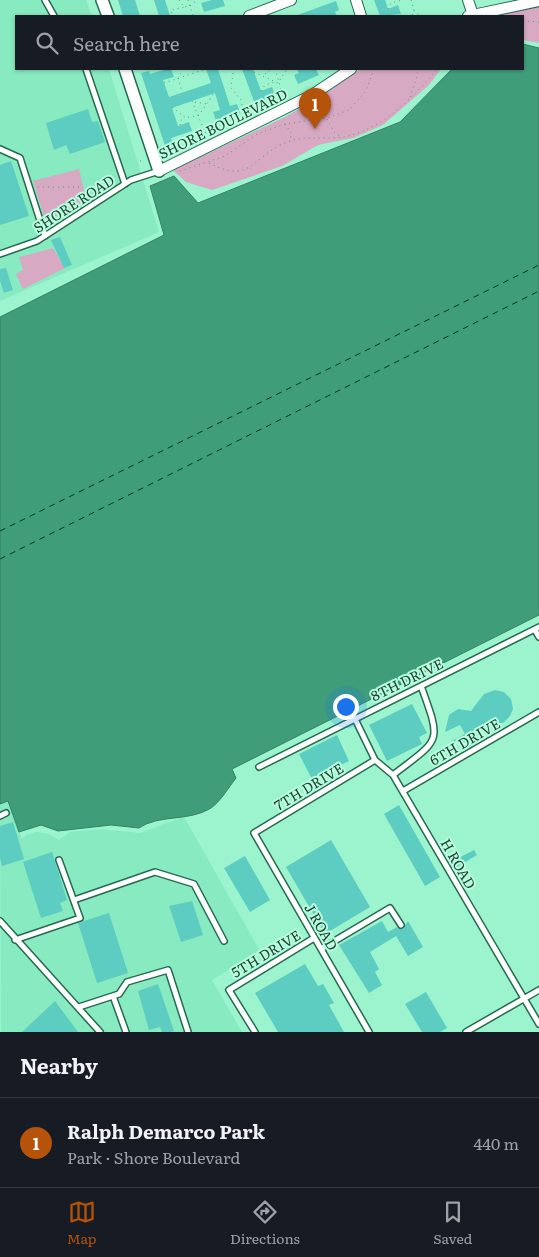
<!DOCTYPE html>
<html lang="en">
<head>
<meta charset="utf-8">
<style>
  :root { --surface:#171b24; --page:#20242c; --text:#f1f3f6; --muted:#9ea1a6; --line:#363941; --accent:#b45309 }
  body { margin:0; font-family:Literata,serif; background:var(--page); color:var(--text) }
  .you { position:absolute; left:345px; top:706px; width:18px; height:18px; margin:-12px; border:4px solid #fff; border-radius:50%; background:#1a73e8; box-shadow:0 0 0 8px #1a73e833 }
  .badge { display:grid; place-items:center; width:32px; height:32px; border-radius:50%; background:var(--accent); color:#fff; font-size:16px; font-weight:700 }
  .pin { position:absolute; translate:-50% -41px; filter:drop-shadow(0 1px 2px #0008) }
  .pin::after { content:''; position:absolute; top:26px; width:18px; height:15px; background:inherit; clip-path:polygon(0 0,100% 0,50% 100%) }
  .list { margin:0; padding:0; list-style:none }
  h2 { display:flex; justify-content:space-between; align-items:center; height:65px; margin:0; padding:0 20px; font-size:21px }
  h2 small { font-size:16px; font-weight:400; color:var(--muted) }
  .list li { display:grid; grid-template-columns:32px 1fr auto; gap:15px; align-items:center; box-sizing:border-box; height:90px; padding:0 20px; border-top:1px solid var(--line) }
  .list b { display:block; font-size:19px; white-space:nowrap }
  .list p { margin:0; font-size:16px; white-space:nowrap; color:var(--muted) }
  .list em { font-size:16px; font-style:normal; color:var(--muted) }
  .icon { flex:none; width:28px; height:28px; fill:none; stroke:currentColor; stroke-width:2; stroke-linecap:round; stroke-linejoin:round }
  .map { position:relative; flex:none; width:539px; height:1032px; overflow:hidden }
  .search { position:absolute; background:var(--surface); box-shadow:0 1px 4px #0004; left:15px; right:15px; top:15px; height:55px; display:flex; align-items:center; gap:12px; box-sizing:border-box; padding:0 18px; border-radius:0px; color:var(--muted); font-size:19px }
  .sheet { height:155px; background:var(--surface) }
  nav { display:flex; justify-content:space-around; align-items:center; box-sizing:border-box; height:70px; border-top:1px solid var(--line); background:var(--surface); font-size:14px; color:var(--muted) }
  nav a { display:grid; justify-items:center; gap:2px }
  nav .on { color:var(--accent) }
  .map>svg:first-child { display:block }
  .built { fill:#88eac0 }
  .green { fill:#d8a9c2 }
  .water { fill:#3f9d79; stroke:#358264 }
  .lines { fill:none; stroke-linecap:round; stroke-linejoin:round }
  .ferry { stroke:#0c3627; stroke-width:1; stroke-dasharray:6 5; stroke-linecap:butt }
  .building { fill:#5ccdc0 }
  .service-casing { stroke:#266a51; stroke-width:8 }
  .minor-casing { stroke:#266a51; stroke-width:12 }
  .tertiary-casing { stroke:#266a51; stroke-width:14 }
  .path { stroke:#5a987e; stroke-width:1; stroke-dasharray:1 4; stroke-linecap:butt }
  .service { stroke:#fff; stroke-width:5 }
  .minor { stroke:#fff; stroke-width:10 }
  .tertiary { stroke:#fff; stroke-width:11 }
  .labels { text-anchor:middle; stroke-width:4; stroke-linejoin:round; paint-order:stroke }
  .street-label { font-size:14px; fill:#1e4334; stroke:#b8fdde }
</style>
</head>
<body>
<div class="map">
<svg width="539" height="1032" viewBox="0 0 539 1032">
  <rect width="100%" height="100%" fill="#9bf4ce"/>
  <path class="built" d="M0,0H86L92,16H16V69H109L159,232L0,301Z
    M8,800L22,839L26,835L37,832L49,834L59,840L70,832L101,829L140,833L184,817L260,951L212,980L242,1032H1L0,804Z"/>
  <path class="green" d="M539,6V43L523,40V16H488Z
    M361,69H441L429,85L383,125L353,138L318,145L282,166L212,190L186,182L173,170L285,117L317,99Z
    M79,169L87,204L45,220L33,181Z
    M53,248L65,268L23,289L16,274L23,270L19,257Z"/>
  <path class="water" d="M523,44L539,48V615L232,769L236,778C229,787 220,802 211,808C189,822 159,814 139,828L111,825L58,831L41,825L19,832L8,801L0,804V317L164,235L150,186L174,176L198,203L400,122L452,69H523Z"/>
  <g class="lines">
    <path class="ferry" d="M0,531L539,265
      M0,559L539,291"/>
  </g>
  <path class="building" d="M118,0H135L140,16H123Z
    M154,0H165L170,16H159Z
    M212,0H223L225,6L204,12L201,3Z
    M374,0H385L388,9L398,5L401,14L380,16Z
    M336,1L339,10L335,12L337,16H295Z
    M167,69H171L174,77L163,80L169,97L211,83L206,69H218L230,106L237,104L240,113L216,121L213,112L220,110L215,93L172,108L178,126L189,122L192,131L171,138L174,149L167,152L141,73L149,71L150,74Z
    M242,69H253L261,91L272,87L275,95L255,104Z
    M297,69H316L319,75L298,84L294,75L299,73Z
    M88,109L92,122L98,121L105,142L70,154L66,145L54,150L46,123Z
    M11,161L29,216L0,225V165Z
    M60,237L72,265L64,268L51,240Z
    M6,268L13,290L4,293L0,281V269Z
    M495,690L504,692L511,699L513,709L510,716L503,723L488,722L474,739L468,742L452,741L465,734L460,725L445,732L449,715L458,709L471,711L484,694Z
    M412,704L427,733L419,737L422,744L387,761L369,725Z
    M337,735L349,761L312,779L299,754Z
    M399,805L440,877L425,886L384,814Z
    M13,822L24,859L2,866L0,858V826Z
    M331,840L370,907L325,934L286,867Z
    M474,850L477,855L457,867L453,861Z
    M52,852L67,900L60,903L63,911L41,918L23,862Z
    M245,856L270,900L250,912L224,868Z
    M192,901L203,935L181,942L169,906Z
    M109,913L128,973L97,983L78,923Z
    M382,921L388,932L397,927L403,929L408,921L423,947L408,956L396,936L370,952L379,969L375,972L382,985L369,993L339,945Z
    M305,964L318,986L323,984L334,1003L329,1005L344,1032H278L255,993Z
    M158,984L174,1031L170,1032H162L160,1027L149,1030L138,991Z
    M426,992L447,1028L440,1032H422L405,1004Z
    M55,1001L78,1032H22Z"/>
  <g class="lines">
    <g class="service-casing">
      <path id="service" d="M45,0L54,16
        M86,69L125,184
        M0,149L20,158L45,236
        M0,254L37,241L131,180L159,171
        M535,630L539,637
        M355,719L375,760L393,775L539,1024
        M259,767L539,627
        M393,775C441,738 442,744 421,686
        M403,791L539,712
        M0,816L6,813
        M74,900L155,872L194,884L224,941
        M0,921L100,1032
        M15,940L80,918L59,860
        M321,949L390,908L401,925
        M113,996L126,1032
        M79,1007L119,994L127,982L168,970L188,1032
        M255,1032L229,990L314,938
        M369,1032L254,833L375,760
        M466,1032L539,990"/>
    </g>
    <g class="minor-casing">
      <path id="minor" d="M356,0L361,16
        M468,0L473,15
        M249,16L291,0
        M468,16L539,1
        M159,171L312,95L351,69"/>
    </g>
    <g class="tertiary-casing">
      <path id="tertiary" d="M102,0L108,16
        M125,69L159,171"/>
    </g>
    <path class="path" d="M179,0L184,7L190,6L197,0
      M188,0L193,16
      M411,0L414,10L412,16
      M388,9L391,3L402,0
      M414,10L420,16
      M172,13L171,10L184,7
      M523,21L539,22
      M137,69V71
      M178,69L181,75
      M230,69L233,73L231,88L241,100L243,112L265,107
      M275,69L284,99
      M254,72L278,83L287,69
      M265,74L271,69
      M178,78L182,92
      M164,83L206,69
      M261,91L265,85L275,82
      M410,97L418,74L416,69
      M192,101L204,130L216,127L205,133L207,138
      M195,102L207,104
      M172,107L186,118L199,115L214,93
      M327,119L334,132L341,137
      M285,124L292,134L289,141
      M180,125V121L185,118
      M140,161H143
      M209,163C253,186 252,154 290,141C307,135 325,140 343,137C382,130 413,98 437,69
      M180,171L225,156L257,134L285,124L327,118L349,110L366,91L374,69
      M38,187H83"/>
    <use href="#service" class="service"/>
    <use href="#minor" class="minor"/>
    <use href="#tertiary" class="tertiary"/>
  </g>
  <g class="labels">
    <g class="street-label">
      <text transform="translate(223 124) rotate(-26)" y="5">SHORE BOULEVARD</text>
      <text transform="translate(74 204) rotate(-33)" y="5">SHORE ROAD</text>
      <text transform="translate(407 680) rotate(-26)" y="5">8TH DRIVE</text>
      <text transform="translate(465 742) rotate(-30)" y="5">6TH DRIVE</text>
      <text transform="translate(309 787) rotate(-31)" y="5">7TH DRIVE</text>
      <text transform="translate(458 864) rotate(60)" y="5">H ROAD</text>
      <text transform="translate(321 927) rotate(60)" y="5">J ROAD</text>
      <text transform="translate(266 954) rotate(-31)" y="5">5TH DRIVE</text>
    </g>
  </g>
</svg>
<div class="you"></div>
<div class="pin badge" style="left:315px;top:129px">1</div>
<div class="search"><svg class="icon" aria-label="search" viewBox="0 0 24 24"><circle cx="10" cy="10" r="6"/><path d="M15 15l6 6"/></svg>Search here</div>
</div>
<section class="sheet">
<h2>Nearby<small></small></h2>
<ul class="list">
<li><span class="badge">1</span><div><b>Ralph Demarco Park</b><p>Park · Shore Boulevard</p></div><em>440 m</em></li>
</ul>
</section>
<nav>
<a class="on"><svg class="icon" aria-label="map" viewBox="0 0 24 24"><path d="M3 6l6-2 6 2 6-2v14l-6 2-6-2-6 2zM9 4v14M15 6v14"/></svg>Map</a>
<a><svg class="icon" aria-label="directions" viewBox="0 0 24 24"><path d="M12 3l9 9-9 9-9-9zM9 14v-3h6M13 9l2 2-2 2"/></svg>Directions</a>
<a><svg class="icon" aria-label="saved" viewBox="0 0 24 24"><path d="M7 4h10v16l-5-4-5 4z"/></svg>Saved</a>
</nav>
</body>
</html>
